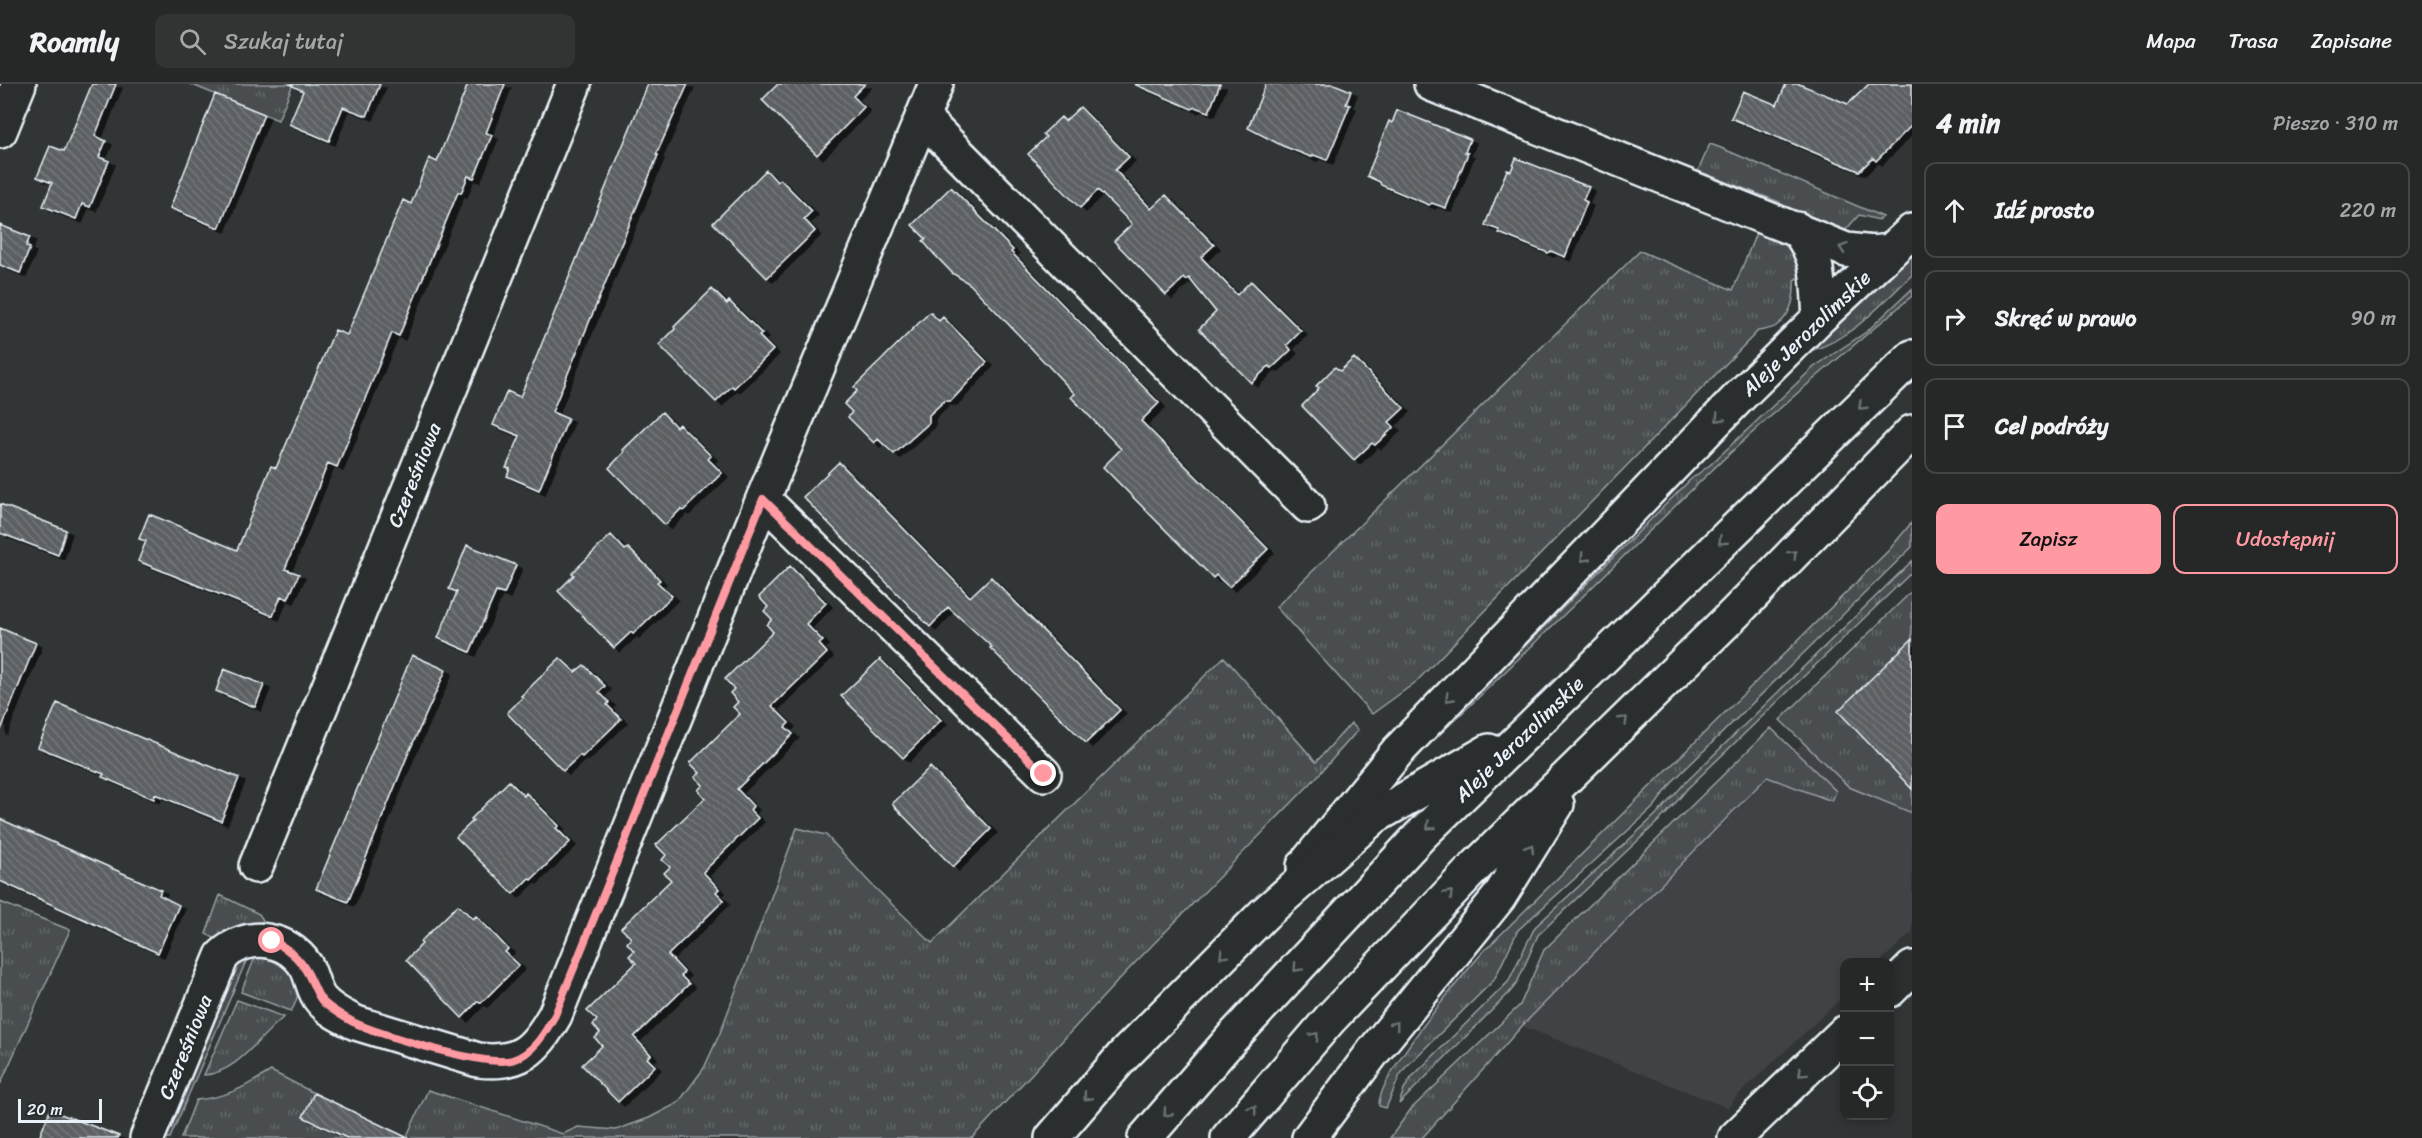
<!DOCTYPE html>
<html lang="pl">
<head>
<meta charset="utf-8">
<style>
  :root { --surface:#262828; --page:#323434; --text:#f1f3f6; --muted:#a4a6a8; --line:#424445; --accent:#ff9aa2 }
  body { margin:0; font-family:Sriracha,sans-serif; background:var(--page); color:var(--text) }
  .controls { position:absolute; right:18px; bottom:18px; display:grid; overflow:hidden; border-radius:12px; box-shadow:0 3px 9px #0003 }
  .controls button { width:54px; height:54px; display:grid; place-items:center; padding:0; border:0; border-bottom:2px solid var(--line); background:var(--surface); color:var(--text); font:30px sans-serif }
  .scale { position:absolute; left:18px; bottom:15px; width:84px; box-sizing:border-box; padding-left:6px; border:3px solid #e8f1f8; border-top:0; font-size:16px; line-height:21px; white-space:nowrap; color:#e8f1f8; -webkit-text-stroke:4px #2a2d2e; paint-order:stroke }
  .stop { position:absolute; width:18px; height:18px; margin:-14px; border:4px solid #ff9aa2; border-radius:50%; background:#fff }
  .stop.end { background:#ff9aa2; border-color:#fff; box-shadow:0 2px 6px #0008 }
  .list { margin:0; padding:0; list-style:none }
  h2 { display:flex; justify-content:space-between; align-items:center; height:78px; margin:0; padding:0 24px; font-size:26px }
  h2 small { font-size:20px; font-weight:400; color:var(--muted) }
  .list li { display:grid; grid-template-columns:39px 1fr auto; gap:18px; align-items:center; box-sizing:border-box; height:96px; margin:0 12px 12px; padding:0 12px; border:2px solid var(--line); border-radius:12px }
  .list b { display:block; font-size:22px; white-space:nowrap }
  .list em { font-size:20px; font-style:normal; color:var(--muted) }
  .actions { display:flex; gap:12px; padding:18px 24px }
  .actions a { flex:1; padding:14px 0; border:2px solid var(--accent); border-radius:12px; text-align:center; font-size:21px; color:var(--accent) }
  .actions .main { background:var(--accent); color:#111 }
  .icon { flex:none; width:33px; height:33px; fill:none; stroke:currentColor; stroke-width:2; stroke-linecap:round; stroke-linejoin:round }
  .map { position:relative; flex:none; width:1912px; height:1054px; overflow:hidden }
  header { display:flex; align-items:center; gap:36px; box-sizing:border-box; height:84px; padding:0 30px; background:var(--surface); border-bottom:2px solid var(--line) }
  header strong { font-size:28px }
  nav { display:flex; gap:33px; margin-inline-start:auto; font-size:21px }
  .search { width:420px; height:54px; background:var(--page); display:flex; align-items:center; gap:15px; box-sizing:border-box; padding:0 21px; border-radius:12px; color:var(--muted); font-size:22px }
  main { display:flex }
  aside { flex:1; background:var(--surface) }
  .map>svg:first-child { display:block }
  .built { fill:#3f4244 }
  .grass { fill:url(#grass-tufts); stroke:#989fa4; stroke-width:1.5 }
  .building { fill:url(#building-back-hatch); stroke:#e8f1f8; stroke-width:1.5; filter:url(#shadow) }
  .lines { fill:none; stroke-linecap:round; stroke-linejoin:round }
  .minor-casing { stroke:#e8f1f8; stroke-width:38 }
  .major-casing { stroke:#e8f1f8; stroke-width:38 }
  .minor { stroke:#2a2d2e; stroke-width:33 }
  .major { stroke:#2a2d2e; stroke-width:33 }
  .oneway { stroke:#6c7275 }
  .route { stroke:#ff9aa2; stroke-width:8 }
  .labels { text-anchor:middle; stroke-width:4.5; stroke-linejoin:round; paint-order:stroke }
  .street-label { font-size:20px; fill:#e8f1f8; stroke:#2a2d2e }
</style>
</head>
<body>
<header>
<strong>Roamly</strong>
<div class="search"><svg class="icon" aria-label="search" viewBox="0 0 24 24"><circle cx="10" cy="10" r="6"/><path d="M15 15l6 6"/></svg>Szukaj tutaj</div>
<nav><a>Mapa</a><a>Trasa</a><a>Zapisane</a></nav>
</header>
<main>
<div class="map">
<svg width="1912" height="1054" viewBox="0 0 1912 1054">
  <defs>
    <pattern id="grass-tufts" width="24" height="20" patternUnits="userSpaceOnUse" patternTransform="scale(1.5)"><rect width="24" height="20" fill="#494d4f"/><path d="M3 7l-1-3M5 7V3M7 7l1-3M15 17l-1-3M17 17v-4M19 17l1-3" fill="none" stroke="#636769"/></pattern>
    <pattern id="building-back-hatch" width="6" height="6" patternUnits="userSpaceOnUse" patternTransform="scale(1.5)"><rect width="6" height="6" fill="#5c6063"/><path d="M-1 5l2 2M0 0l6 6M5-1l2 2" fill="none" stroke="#73777a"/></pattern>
    <filter id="shadow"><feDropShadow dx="6" dy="4" stdDeviation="0" flood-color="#0009"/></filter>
  </defs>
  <rect width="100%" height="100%" fill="#323536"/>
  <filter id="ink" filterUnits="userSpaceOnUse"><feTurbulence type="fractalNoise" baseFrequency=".0167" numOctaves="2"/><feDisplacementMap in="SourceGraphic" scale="12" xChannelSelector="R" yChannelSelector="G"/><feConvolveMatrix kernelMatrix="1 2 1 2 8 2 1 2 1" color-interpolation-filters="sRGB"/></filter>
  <g filter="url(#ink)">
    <path class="built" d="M1912,549V848L1880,878H1844V912L1736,1013L1728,1024L1522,942Z"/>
    <path class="grass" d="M190,0H293L278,36Z
      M1710,60L1721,64L1883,133L1879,136L1859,131L1841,151L1789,129L1779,118L1698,87Z
      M1759,142L1787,154L1805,189L1794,196C1795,214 1792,231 1776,242C1772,245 1763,246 1758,247L1416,598L1372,630L1276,523L1640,167L1733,206Z
      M1912,161V191C1881,220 1852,255 1810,267L1821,253Z
      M1912,205V212C1843,271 1772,328 1707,391C1611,484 1517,578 1420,669L1417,665L1475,605L1479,608L1691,395L1710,381L1814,283L1866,248Z
      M1912,438V463L1674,696L1654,723L1518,846L1494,896L1405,984L1400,991L1386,1024L1379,1022C1377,992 1460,895 1482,869L1889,466Z
      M1912,477V488L1688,704L1667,729L1538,851L1517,899L1510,908L1399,1020L1404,1005L1412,993L1508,898L1535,843L1660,727L1684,700Z
      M1912,507V729L1849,703L1780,636Z
      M1224,573L1316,678L1351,639L1358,646L1314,696L1129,885L972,1054H406L428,1006L563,1050L578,1043L616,1046L649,1034L678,1019L704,984L720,949L797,744L826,751L871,800L932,859Z
      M1771,644L1836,707L1832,717L1767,693L1522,942L1422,1054H1390L1411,1025L1520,921L1544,866Z
      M220,811L259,830L263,836L261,839L244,841L232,845L220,855H216L206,850Z
      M0,818L70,846L0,1001Z
      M258,866C266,869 279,872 285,878C299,892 302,911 291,927L241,908Z
      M250,868L170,1054H161L232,880Z
      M237,916L284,933C259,952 238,989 204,991Z
      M271,987L314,1009L303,1033L347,1054H181L196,1016C228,1013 245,1003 271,987Z"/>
    <path class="building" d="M92,0H116L95,52L106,57L99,73L109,77L90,123L82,120L76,135L43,122L52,99L37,93L50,62L64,67Z
      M289,0H380L367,32L343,23L329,57L289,40L303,7Z
      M468,0H505L486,49L492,51L474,94L468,92L461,109L458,108L399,252L392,249L337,383L328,379L285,485L299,490L288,515L281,512L273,532L138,477L146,457L139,455L149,430L237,466L271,382L276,384L335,246L347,251L403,116L411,120L429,74L437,78Z
      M648,0H688L656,71H658L552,328L568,335L539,406L507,392L510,385L506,384L520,352L493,341L507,307L520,313Z
      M778,0H865L853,12L864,23L817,71L762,16Z
      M1134,0H1220L1209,28L1195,23L1192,25Z
      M1266,0H1334L1351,7L1346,20L1350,21L1327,76L1314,71L1311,73L1283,62L1248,44Z
      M1786,0H1799L1848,20L1869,0H1912V41L1876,77L1873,74L1859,87L1731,34L1743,7L1777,21Z
      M215,10L264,30L219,144L170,124Z
      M1080,23L1129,73L1115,86L1151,125L1166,111L1214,161L1201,173L1237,211L1251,197L1301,247L1287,261L1291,266L1272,284L1269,282L1251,299L1199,245L1216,228L1189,194L1186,196L1184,194L1166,211L1114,157L1132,140L1098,106L1080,124L1028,70L1046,53L1043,50L1061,33L1065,37Z
      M1397,26L1470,55L1465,68L1468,69L1446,124L1432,119L1429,121L1381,101L1380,98L1367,92L1389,37L1392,39Z
      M1516,74L1589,103L1583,116L1587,118L1565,173L1551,167L1548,169L1499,149V146L1485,141L1507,86L1511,87Z
      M766,86L777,98L780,95L812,127L804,135L815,147L767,194L713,139Z
      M951,103L1013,166L1011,168L1159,319L1141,337L1268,465L1229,503L1216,491L1213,494L1103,383L1121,365L1071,313L1075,310L970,200L952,189L933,169L923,157L926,155L912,141Z
      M0,141L30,153L26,162L30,164L20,189L0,181Z
      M712,205L727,220L729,217L762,250L759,252L773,266L734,304L732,302L716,318L659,261L675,245L674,243Z
      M930,228L939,237L943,233L987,278L951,317H944L929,331V339L894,370L878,355L874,359L848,333L852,328L844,320L857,307L854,303Z
      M1354,274L1404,324L1389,338L1394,343L1375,361L1372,359L1354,376L1302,322L1319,304L1316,302L1335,283L1340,287Z
      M662,328L676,343L679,340L711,372L708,375L722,389L683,427L681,425L665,441L609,384L624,368L623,366Z
      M839,378L970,513L991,493L1120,626L1086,659L990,564L992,563L948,523L930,543L803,413Z
      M0,420L66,446L58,471L0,449Z
      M611,451L625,466L628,464L650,485L660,496L657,498L672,512L633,550L631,548L614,564L558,507L574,491L572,489Z
      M467,461L516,481L504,510L496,508L470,568L438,554L457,508L449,505Z
      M790,482L826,519L806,540L823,557L819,560L827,569L772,622L789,639L785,643L793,650L737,705L753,722L750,726L758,734L703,788L719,805L716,808L724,816L668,871L684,888L681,892L689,900L634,953L651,971L647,974L655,982L618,1018L582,981L602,962L595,954L600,949L593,941L597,936L587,927L636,879L629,872L634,867L627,859L631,854L621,844L671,796L664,789L670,783L662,776L666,771L656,761L705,714L698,706L703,701L695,693L700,689L690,679L740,630L733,623L738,618L730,609L734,605L725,595L773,548L767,541L772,535L764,527L768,523L759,513Z
      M0,544L36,559L1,646H0Z
      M1912,555V705L1838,627Z
      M412,571L446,586L408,670L348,818L316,805Z
      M560,574L575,588L584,581L605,602L599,608L609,618L607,621L621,635L582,673L580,671L563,687L507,629L523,613L521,612Z
      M880,575L941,636L903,674L841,612Z
      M224,585L264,601L255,623L216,607Z
      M57,619L239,694L221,737L155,710L154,715L102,693L104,690L38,663Z
      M930,683L991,745L953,783L892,720Z
      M509,697L524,712L526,709L559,742L556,744L570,758L531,796L529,794L513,810L456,753L473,737L471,735Z
      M0,735L161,806L159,811L179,821L158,869L0,797Z
      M458,821L473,835L476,832L491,847L508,865L505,868L519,881L481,919L478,917L462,934L406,876L422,860L420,858Z
      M314,1009L408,1054H347L303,1033Z
      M50,1026L119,1052L118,1054H39Z"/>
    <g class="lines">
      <g class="minor-casing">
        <path id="minor" d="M1431,0L1846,166L1873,169L1891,167
          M922,33L1308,422
          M0,47L19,0
          M1797,145C1821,176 1817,196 1820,233
          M763,415L1044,690
          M256,782L574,0
          M1304,782L1397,668L1740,312L1820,233L1912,147
          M1890,906L1912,884
          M147,1054L222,872C247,847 287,853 306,882C312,892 313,907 321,916C330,927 344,933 356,939L478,976C520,981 535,966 555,931L763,415L936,0
          M1735,1054L1844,949"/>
      </g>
      <g class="major-casing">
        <path id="major" d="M1052,1054L1122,973L1264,830L1374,733L1489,667
          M1145,1054L1232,954L1420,752L1912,273
          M1228,1054L1330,935L1470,788L1735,529L1912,348
          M1309,1054L1373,968L1499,813L1557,720"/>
      </g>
      <use href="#minor" class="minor"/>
      <use href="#major" class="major"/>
    </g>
    <defs><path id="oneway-chevron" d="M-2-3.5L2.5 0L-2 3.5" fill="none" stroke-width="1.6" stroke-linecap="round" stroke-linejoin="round" transform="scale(1.5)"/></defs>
    <g class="oneway">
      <use href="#oneway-chevron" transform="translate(1843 164) rotate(-161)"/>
      <use href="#oneway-chevron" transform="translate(1862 322) rotate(136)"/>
      <use href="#oneway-chevron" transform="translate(1719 334) rotate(134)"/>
      <use href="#oneway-chevron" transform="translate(1722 457) rotate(136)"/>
      <use href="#oneway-chevron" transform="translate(1793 470) rotate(-45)"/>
      <use href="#oneway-chevron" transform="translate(1584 474) rotate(134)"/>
      <use href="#oneway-chevron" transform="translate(1449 614) rotate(134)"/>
      <use href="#oneway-chevron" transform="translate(1624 636) rotate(-44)"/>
      <use href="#oneway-chevron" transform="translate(1430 742) rotate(136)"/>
      <use href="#oneway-chevron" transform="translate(1530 764) rotate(-59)"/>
      <use href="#oneway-chevron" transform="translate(1449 810) rotate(-47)"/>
      <use href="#oneway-chevron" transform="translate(1223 871) rotate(135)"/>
      <use href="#oneway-chevron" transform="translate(1297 884) rotate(133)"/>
      <use href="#oneway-chevron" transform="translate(1395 941) rotate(-51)"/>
      <use href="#oneway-chevron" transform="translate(1315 952) rotate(-49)"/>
      <use href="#oneway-chevron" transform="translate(1802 989) rotate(136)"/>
      <use href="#oneway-chevron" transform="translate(1087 1013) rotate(131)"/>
      <use href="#oneway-chevron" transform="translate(1253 1025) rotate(-50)"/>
      <use href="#oneway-chevron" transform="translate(1167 1029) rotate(131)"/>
    </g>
  </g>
  <g class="lines" filter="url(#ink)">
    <path class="route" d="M272,857C292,866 303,878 312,898C315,904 318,913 323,918C332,926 342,932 353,938C380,951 485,983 512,976C533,970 545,949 555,931L763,415L1044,690"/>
  </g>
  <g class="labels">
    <g class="street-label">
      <text transform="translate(1806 249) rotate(-44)" y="7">Aleje Jerozolimskie</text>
      <text transform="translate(414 391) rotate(-68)" y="7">Czereśniowa</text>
      <text transform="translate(1519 655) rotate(-44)" y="7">Aleje Jerozolimskie</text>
      <text transform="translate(185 963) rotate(-68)" y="7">Czereśniowa</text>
    </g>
  </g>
</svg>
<div class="controls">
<button>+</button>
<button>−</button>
<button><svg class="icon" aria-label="locate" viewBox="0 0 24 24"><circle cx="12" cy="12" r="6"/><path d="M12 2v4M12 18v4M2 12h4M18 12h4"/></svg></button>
</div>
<div class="scale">20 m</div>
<div class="stop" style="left:272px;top:857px"></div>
<div class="stop end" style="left:1044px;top:690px"></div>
</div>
<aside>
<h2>4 min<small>Pieszo · 310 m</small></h2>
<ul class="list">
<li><svg class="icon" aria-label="ahead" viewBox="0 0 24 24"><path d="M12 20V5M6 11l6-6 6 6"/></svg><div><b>Idź prosto</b></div><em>220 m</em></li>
<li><svg class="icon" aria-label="right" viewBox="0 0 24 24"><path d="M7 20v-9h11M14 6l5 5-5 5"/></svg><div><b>Skręć w prawo</b></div><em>90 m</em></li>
<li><svg class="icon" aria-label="arrive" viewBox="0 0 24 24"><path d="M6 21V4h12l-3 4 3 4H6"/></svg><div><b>Cel podróży</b></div></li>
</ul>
<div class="actions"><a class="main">Zapisz</a><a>Udostępnij</a></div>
</aside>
</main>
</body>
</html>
